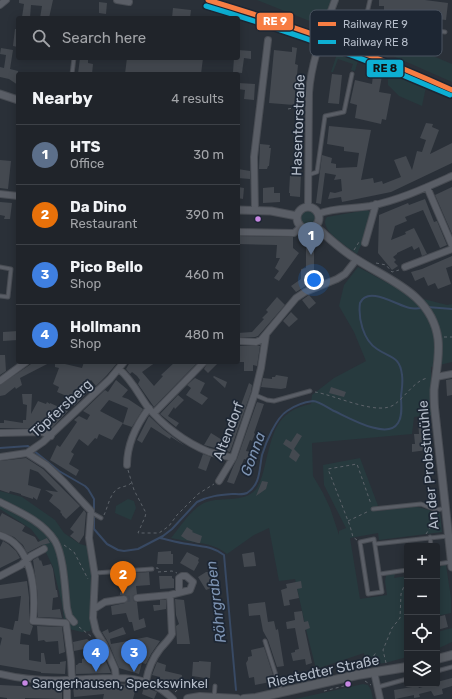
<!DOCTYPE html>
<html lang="en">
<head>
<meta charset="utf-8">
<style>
  :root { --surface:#20242a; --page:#2d3036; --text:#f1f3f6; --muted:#a2a4a8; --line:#3d4147; --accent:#848b96 }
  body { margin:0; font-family:Rubik,sans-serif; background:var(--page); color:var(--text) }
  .controls { position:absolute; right:12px; bottom:12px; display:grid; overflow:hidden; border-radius:4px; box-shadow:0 2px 10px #0003 }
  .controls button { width:36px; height:36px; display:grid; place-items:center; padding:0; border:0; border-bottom:1px solid var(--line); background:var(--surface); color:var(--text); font:20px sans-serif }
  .you { position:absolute; left:314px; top:280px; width:14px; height:14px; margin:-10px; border:3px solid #fff; border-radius:50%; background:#1a73e8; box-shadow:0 0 0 6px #1a73e833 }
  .badge { display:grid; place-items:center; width:26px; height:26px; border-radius:50%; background:var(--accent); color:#fff; font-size:13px; font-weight:700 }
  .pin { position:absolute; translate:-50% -33px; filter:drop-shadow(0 1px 2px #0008) }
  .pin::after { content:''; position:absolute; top:21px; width:14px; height:12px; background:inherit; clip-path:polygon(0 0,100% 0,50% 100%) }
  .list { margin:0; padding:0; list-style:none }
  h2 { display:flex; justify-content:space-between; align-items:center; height:52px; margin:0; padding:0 16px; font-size:17px }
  h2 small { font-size:13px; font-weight:400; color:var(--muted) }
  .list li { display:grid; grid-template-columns:26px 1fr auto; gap:12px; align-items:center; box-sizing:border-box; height:60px; padding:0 16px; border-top:1px solid var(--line) }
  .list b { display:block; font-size:15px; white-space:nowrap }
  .list p { margin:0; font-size:13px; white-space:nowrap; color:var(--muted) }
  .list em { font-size:13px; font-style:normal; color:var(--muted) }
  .icon { flex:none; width:22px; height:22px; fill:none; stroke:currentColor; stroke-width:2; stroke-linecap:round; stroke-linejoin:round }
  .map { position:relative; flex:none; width:452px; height:699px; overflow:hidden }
  .search { position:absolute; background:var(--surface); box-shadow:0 2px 10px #0003; left:16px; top:16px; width:224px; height:44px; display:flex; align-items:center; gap:10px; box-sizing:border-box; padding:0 14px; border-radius:4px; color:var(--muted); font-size:15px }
  .panel { position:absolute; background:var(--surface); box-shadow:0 2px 10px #0003; left:16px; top:72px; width:224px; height:292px; border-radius:4px }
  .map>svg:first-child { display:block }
  .green { fill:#273a3e }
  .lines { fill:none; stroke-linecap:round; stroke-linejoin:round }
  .stream { stroke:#384963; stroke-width:2 }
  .building { fill:#444950 }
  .minor-tunnel { stroke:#3f454e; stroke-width:6; stroke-dasharray:6 3; stroke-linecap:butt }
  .service-casing { stroke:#484c53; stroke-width:5 }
  .minor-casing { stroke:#484c53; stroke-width:8 }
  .tertiary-casing { stroke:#484c53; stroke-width:9 }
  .secondary-casing { stroke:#484c53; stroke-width:10 }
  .path { stroke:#5d636a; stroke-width:1; stroke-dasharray:3 3; stroke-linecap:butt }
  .service { stroke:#5a5e66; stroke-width:3 }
  .minor { stroke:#5a5e66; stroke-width:6 }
  .tertiary { stroke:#5a5e66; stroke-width:7 }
  .secondary { stroke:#595d64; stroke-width:8 }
  .rail-1-casing { stroke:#1d2633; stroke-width:8 }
  .rail-2-casing { stroke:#1d2633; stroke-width:8 }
  .rail-1 { stroke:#f77d43; stroke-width:5 }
  .rail-2 { stroke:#0dafd3; stroke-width:5 }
  .bus-dot { fill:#c787e3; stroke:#1d2633; stroke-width:1.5 }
  .labels { text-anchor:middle; stroke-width:3.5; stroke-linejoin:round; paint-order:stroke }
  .bus-label { font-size:13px; fill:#b4bcc9; stroke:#1d2633; text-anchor:start }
  .street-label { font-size:14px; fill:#b4bcc9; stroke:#1d2633 }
  .water-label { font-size:15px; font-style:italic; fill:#7c92b1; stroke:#1d2633 }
  .key { fill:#1d2633; stroke:#4a5360; stroke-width:1 }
  .key-label { font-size:11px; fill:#b4bcc9 }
  .line-badge { stroke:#1d2633; stroke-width:1.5 }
  .badge-label { font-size:11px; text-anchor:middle; font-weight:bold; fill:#fff }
  .pale-badge-label { font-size:11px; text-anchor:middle; font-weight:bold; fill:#111 }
</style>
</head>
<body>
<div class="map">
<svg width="452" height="699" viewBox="0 0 452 699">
  <rect width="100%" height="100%" fill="#2a3038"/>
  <path class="green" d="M257,0H331L322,26Z
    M337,23L380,34L452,64V82L368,45L335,31Z
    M337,54L358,61L355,71L351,70L353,64L338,59L333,72H331Z
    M388,73H390L426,87L422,106L399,96L388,85Z
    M367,210L372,213L362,243L357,254C348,247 317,229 327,217Z
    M301 218a7 7 0 1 1 14 0a7 7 0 1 1-14 0Z
    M358,267L412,296L447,305L452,304V362L431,367V415L414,417L412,434L312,443L313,476L323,493L330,508L339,535V531L346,528L324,485L323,465L360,458L380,511L414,506L440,513L442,532L379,540L378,533L350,538L360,599L387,595L385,581L386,576L388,574L395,573L394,578L407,576V622L404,623L407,637V657L385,663L366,665L364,653L316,669L306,629L295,579L279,581L269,528L254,535L227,554C212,541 190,543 171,538C180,527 190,511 202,504C218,495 245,505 257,488C261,481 263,473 265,465C273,434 275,411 311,404L312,395L334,378L366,361L354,332L339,306L344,285Z
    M0,491L22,497L55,520L64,533L80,544L87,546L92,576L90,619L91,628L90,631L82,632L65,628L62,604L53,567L41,542L31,529L0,509Z
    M128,499L134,501L136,508L131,520L115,513L116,506Z
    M441,565H446L451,598V613L437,616V572H439Z
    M452,628V642L437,649V632Z
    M363,684L368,685L371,690L373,699H295Z"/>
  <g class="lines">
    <path class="stream" d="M427,307L452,309
      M0,448L28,446L59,471L85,486L88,489L94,499V529L107,544L118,550L124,551L138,549L163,536L172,529L197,502C208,496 220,495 232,494C237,494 243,495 247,493C261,484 259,469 262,455C266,442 276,418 287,411C294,406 305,402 313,401C318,401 327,407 332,410C346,416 387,441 398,423C403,416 401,405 401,396C402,389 403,382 402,375C400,356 390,358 377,349C363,340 358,318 360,303C368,285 398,306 410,308C414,309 419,308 423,308
      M160,538C169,540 178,543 188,544C202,547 213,546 224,555L236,690"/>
  </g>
  <path class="building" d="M19,0H53L49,18H40L42,6L31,5L30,18L22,17L24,4L19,3Z
    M379,0H425L448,3L446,20L384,13V6H379Z
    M99,2L107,3L106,14L99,13Z
    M173,8L191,10L190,18H172Z
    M15,29H18V47L13,46Z
    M292,47L297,48L295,64L298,65L294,105L269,103L274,50L292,52Z
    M1,48L13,50L10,69L18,71V85L9,79L0,77V67L4,68L6,55L0,54Z
    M238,50L251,51V59L244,58L242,73L233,72L234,58H238Z
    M80,58H88V63L93,64L92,74H78Z
    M127,58H203L201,74H125Z
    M332,74L342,75L339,104L328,103Z
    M373,75L382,76L379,92L391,94L386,120L382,119L381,124L355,118L357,105L350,103L355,80L372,84Z
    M238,83L255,84L254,100L244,99L245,90L238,89Z
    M426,123L433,124L432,127L439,130L430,154L452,143V163L391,192L342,202L341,197L328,199L330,192L335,193L342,191L341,179L334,180L336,175L325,173L321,204L316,203L322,155L332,158L331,163L336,164V168L357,167L359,153L344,151V147L327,144L329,126L371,130L361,180L373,178L374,183L382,181L383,184L401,177L394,160L406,156L412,170L417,151L422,152L426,140L420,138Z
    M260,144L270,145L269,148H271L269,166H268L267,169H259Z
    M0,160L11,161L8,189L0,188Z
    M238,169L250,171V179L238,178Z
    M291,172L301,173L300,197L290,196V193H289L290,175L291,176Z
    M238,187L244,188L243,199L238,198Z
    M274,187V193H280V202L263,203V188Z
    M452,187V234L435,195Z
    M425,199L434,222L437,221L447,245L440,248L423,210L405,217L407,221L395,226L391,240L406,234L405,232L414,228L427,254L422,256L419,247L414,250L412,246L397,253V254L393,257L396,260L394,262L398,266L392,270L378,253L379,215L408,203L409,205Z
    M0,202L12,203L10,219H4L5,216L0,215Z
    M238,236L293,237V248L299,253L279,281L274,278L279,271L275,268L280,258H276L277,245L238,244Z
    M306,244H314V281L296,292L291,286L301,279V269L306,268Z
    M452,256V266L446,268L451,284L438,289L435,283L428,286L424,277L415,281L411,272L422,269Z
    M309,295L316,303L309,309L302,300Z
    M277,297L285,305L258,336L255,337H238V333L252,332L264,319L262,318L268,312L266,310Z
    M291,312L298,319L289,327L283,321Z
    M18,331V340L3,341V332Z
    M238,346H260L257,366L253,365V371H244V362H238Z
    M0,355H5L6,371L0,375Z
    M34,362H51L20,378L22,385L16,389L15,387L5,395L0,396V385Z
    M55,362H66L65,364L82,368L84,362H98L101,364L102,362H118L107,375L96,386L91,380L83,387L88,392L74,406L66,400L69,397L57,392L59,387L53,384L59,368L55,367Z
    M130,362H156L142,372L154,386L163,376L161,375L175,362H198L154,407L138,384L140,380L137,376L132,372L130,374L126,369Z
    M208,362H219L208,373L204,369Z
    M276,375L288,377L286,388L281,389L261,387L263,378L272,379V377H275Z
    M214,376L227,382L225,388L213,377Z
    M195,378L205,383L200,393L208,398L202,405L186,395L191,388L187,385Z
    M452,379V395L447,396L446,380Z
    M116,380L128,390L122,397L128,399L143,409L132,427L123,424L128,408L109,400L100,411L123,423L112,440L99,434L97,439L95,438L88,446L79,439L71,452L74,454L69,464L79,470L76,476L50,460L57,445L60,447L77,422L74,420L79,416L87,420L90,415L83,411L105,390L108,392Z
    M249,383L252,385L251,392L230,452L204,445L211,433L227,443Z
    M331,387L346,392L344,397L329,393Z
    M22,394H32L31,414L38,401L46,404L47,402L50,404V403L68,411L50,430L42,428H0V423H4V420L23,423V420H26L27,405L23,404Z
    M178,395L184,400L175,409L174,407L168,416L179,423L176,427L160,414Z
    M257,402L264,404L254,433L255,434L252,441L250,440L246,451L251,452L250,456L255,457L253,462L244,459L234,484L227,482L233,467L237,459Z
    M149,416L164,430L185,446L171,437L170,439L151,427L142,443L137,440Z
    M418,419H424L427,450L412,452V444H415L414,434H419Z
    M297,433L302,436L294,449L300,455L296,462L289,457L292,450L283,444L286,439L291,442Z
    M203,454L211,457L206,471L198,468Z
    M26,458L43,469L80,506L66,519L62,515V514L60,512L61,511L49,501L53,495L45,490L58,492L38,472L30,469L28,485L41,489L37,500L33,497V499L21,495V494L10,491L9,493L0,490V461Z
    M262,481L268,482L266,489L256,496Z
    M84,510L86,513L84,535L79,543L70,536L74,532L70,529Z
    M2,513L22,524L25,526L22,531L26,533L25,534L26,533L35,537L38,542L47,538L50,543L42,545L27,553L23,545L14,537L0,531V517Z
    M187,527L193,531L192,532L202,536L200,543H198L187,540L181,536Z
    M3,541L8,544L16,551L20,558L0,568V547Z
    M171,551V554H173V564H157L158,552Z
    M187,552L199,558L198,561L199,562L194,571L180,563Z
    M254,552L256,566L244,567L242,554Z
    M38,557L40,561L41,560L43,566L51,564L53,569L56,590H57L58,597L53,598L52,610L60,609L62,618L38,617V596L33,560Z
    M149,572L150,585L136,586L137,594L134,595L133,598L134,601L137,602L139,620L144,618L146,627L134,631L132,622H129L126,613L112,615L111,606L125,603L128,600L126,595H120V592H123L122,574Z
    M206,572H210L216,583L214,584V587L206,590L198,577Z
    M159,576H172V578L174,579V588L160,589Z
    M27,581L29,597V621L30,624L33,626L30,635L21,633L20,644L29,645V660L41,662V653H44L46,664H60V662L66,661L65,674L41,673V672L0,665V646L2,638L0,637V627L13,630L15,621H18L21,596L0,599V585Z
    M301,581L302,588L297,589L299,598L289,600L290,605L284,606L281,590L287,588L286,584Z
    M175,599L184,600L190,644H177L176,626L179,624L176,615Z
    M160,600H166V609L154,611L153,605H160Z
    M265,602L268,622L274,621L276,630L278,629L284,666L277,667L268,640L263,631L260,615L249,616L248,604Z
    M302,611L304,622L308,621L310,628L305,630L312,663L306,665L305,659L293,661L291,653L295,652V650L299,649L295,628L287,629L286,622L295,620L294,612Z
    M445,615L448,627L437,630V617Z
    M37,626L62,627L65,652L59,654L58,641L46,642L44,640L38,641Z
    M123,627L126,634L110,639L111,644L128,641L137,661L141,660L136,639L147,637L160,641L151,654L146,664L142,663L139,674L119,668L108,642L102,632L108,629L109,633Z
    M87,639L96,646L100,663L106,661L111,673L76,674V665H77L79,663H82V659L86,658L84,649L74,651L73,642Z
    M264,647L275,681L255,685L254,677L249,678L246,663L248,660V657L252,656L251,650Z
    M199,661L211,662L210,678H205L192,676L193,662H199Z
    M157,662L166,665L165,671L182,675L181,684L169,682L160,679V677L152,675Z
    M452,678V686L442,689L443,694L434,696L431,691L419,694L420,697L414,698V695L395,699L394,690L418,686L419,688L430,685V684H437V682Z
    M104,683L137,684L133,699H103L104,694L74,697L73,686Z
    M0,685L62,688V699L25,698V699H7V698L0,697Z
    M144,687L157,692L154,699L142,694Z"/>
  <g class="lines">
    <path class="minor-tunnel" d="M124,599L137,598"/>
    <g class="service-casing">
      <path id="service" d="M370,0L367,13L371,18L387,23L445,32
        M72,74L74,58
        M308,175L317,172L325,116L344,112L352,74
        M0,267L11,269L8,297L0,296
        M255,395L267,400L274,401L310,391
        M373,509L421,504L436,510L441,509
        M92,513L101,518
        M430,537L431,546
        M374,539L382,592L368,594L360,542Z
        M375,544L448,536
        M437,564L451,562
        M95,573L152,569
        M380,574L407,570
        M265,641L281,691
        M437,671L452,667
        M378,687L407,679
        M214,698L215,686"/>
    </g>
    <g class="minor-casing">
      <path id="minor" d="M117,0L129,2
        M0,5L6,0
        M427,187L452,245
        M0,194L18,196
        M308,207L309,93C311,61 324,30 335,0
        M255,210L254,157L268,40
        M318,214C334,207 353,209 370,206C399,200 425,188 452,176
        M238,232L294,233L301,227
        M365,243L376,204
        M405,267L452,249
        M238,341L256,342L261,340L296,298L305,292L337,279L345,274L356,260
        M119,369C131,379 138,393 147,406C162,425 186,443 209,452C217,454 225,456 233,458
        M436,377L452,374
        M0,381L26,362
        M154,413L204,362
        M0,433L42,432L51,436
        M27,453L46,465L64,482L91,511L89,538L95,576L93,618L96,631L104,644L115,669L116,678
        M0,457L27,453L43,442L110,379L124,362
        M127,465C127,445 137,424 149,408
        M219,481L233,458L255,393L261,368L266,335
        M0,502C20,512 43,522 55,541C64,556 65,590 67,608L69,616L74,622
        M0,535C33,545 36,592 33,621L66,623L71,660L72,680
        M0,576L21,565L31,556L44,549
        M137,598L170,595
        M94,609L105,602L124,599
        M374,672L380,699
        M0,674C21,679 43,681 65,680C103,680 142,668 173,699
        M67,680V699
        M146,681C148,670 153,658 160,649C164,644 169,640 172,634L170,595L190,590L193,582L186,576H182L179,578V592"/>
    </g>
    <g class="tertiary-casing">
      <path id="tertiary" d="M0,94L18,100
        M297 218a11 11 0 1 1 22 0a11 11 0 1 1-22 0Z
        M238,210L271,211L297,216
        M316,227C329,238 341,250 356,259C388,280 432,294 438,339C440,356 436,373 434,390C434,397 434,405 435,412L452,567"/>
    </g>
    <g class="secondary-casing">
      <path id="secondary" d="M437,659L452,655
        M188,699L200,697L237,699
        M244,699L256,698L357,675L407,667"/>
    </g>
    <path class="path" d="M288,109L303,106
      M354,250L359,242
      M376,263L386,265L392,272L399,270
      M444,337H452
      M315,392C335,395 379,417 395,404C406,396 415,380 428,378
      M128,470L134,490L146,513L145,517L138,533H159L169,526L177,515L198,494L214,484
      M104,515C108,507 109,496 117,489C122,486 128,487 132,482
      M348,521L369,511
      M426,534L439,515
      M357,540L353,537L350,526L328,469L357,464L371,504
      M64,545L74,552L88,579
      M156,568H158V572L172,571L177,573
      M79,627L92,637
      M386,663L383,650L392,628L400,618L401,594L407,578
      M367,666L377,651
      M365,681L371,685
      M324,691L344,686
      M175,692L182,686"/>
    <use href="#service" class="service"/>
    <use href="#minor" class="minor"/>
    <use href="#tertiary" class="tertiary"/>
    <use href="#secondary" class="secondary"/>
    <g class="rail-1-casing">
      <path id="rail-1" d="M208,0C291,25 373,54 452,90"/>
    </g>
    <g class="rail-2-casing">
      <path id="rail-2" d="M206,6C289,31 370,60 450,95"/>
    </g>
    <use href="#rail-1" class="rail-1"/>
    <use href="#rail-2" class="rail-2"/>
  </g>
  <g class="bus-dot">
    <circle cx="258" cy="219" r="3.5"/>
    <circle cx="25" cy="683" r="3.5"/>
    <circle cx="348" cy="684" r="3.5"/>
  </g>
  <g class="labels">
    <g class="bus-label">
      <text x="32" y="688">Sangerhausen, Speckswinkel</text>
    </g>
    <g class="street-label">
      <text transform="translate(298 125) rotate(-88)" y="5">Hasentorstraße</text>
      <text transform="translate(61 408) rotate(-43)" y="5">Töpfersberg</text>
      <text transform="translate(228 431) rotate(-69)" y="5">Altendorf</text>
      <text transform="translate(428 465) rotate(-95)" y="5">An der Probstmühle</text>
      <text transform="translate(323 671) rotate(-12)" y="5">Riestedter Straße</text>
    </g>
    <g class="water-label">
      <text transform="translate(253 454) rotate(-70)" y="5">Gonna</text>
      <text transform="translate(216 602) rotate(-97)" y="5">Röhrgraben</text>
    </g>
  </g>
  <rect x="310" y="10" width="132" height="46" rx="6" class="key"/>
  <rect x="318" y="22" width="18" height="4" fill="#f77d43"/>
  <rect x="318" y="40" width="18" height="4" fill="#0dafd3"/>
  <g class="key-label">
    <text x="343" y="28">Railway RE 9</text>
    <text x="343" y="46">Railway RE 8</text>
  </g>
  <g class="line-badge">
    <rect x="256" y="12" width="38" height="19" rx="4" fill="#f77d43"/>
    <rect x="366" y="59" width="38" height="19" rx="4" fill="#0dafd3"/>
  </g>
  <g class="badge-label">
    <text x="275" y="25">RE 9</text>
  </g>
  <g class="pale-badge-label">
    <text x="385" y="72">RE 8</text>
  </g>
</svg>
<div class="controls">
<button>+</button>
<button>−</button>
<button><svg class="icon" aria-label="locate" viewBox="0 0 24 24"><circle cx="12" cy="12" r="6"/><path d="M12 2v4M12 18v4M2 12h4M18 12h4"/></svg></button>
<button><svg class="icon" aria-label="layers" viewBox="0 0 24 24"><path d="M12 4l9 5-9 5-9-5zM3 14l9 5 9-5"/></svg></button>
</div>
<div class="you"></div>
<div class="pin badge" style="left:311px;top:255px;background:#5c6f8a">1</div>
<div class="pin badge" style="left:123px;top:594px;background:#e8710a">2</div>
<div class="pin badge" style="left:134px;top:672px;background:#3f7fe0">3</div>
<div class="pin badge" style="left:96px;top:672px;background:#3f7fe0">4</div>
<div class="search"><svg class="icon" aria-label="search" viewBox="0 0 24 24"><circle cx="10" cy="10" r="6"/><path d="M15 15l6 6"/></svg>Search here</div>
<section class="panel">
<h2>Nearby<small>4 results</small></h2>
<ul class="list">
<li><span class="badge" style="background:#5c6f8a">1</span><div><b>HTS</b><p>Office</p></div><em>30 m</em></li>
<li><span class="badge" style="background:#e8710a">2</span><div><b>Da Dino</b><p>Restaurant</p></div><em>390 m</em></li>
<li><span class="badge" style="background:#3f7fe0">3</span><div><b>Pico Bello</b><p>Shop</p></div><em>460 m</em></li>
<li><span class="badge" style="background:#3f7fe0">4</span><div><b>Hollmann</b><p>Shop</p></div><em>480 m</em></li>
</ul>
</section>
</div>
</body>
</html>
